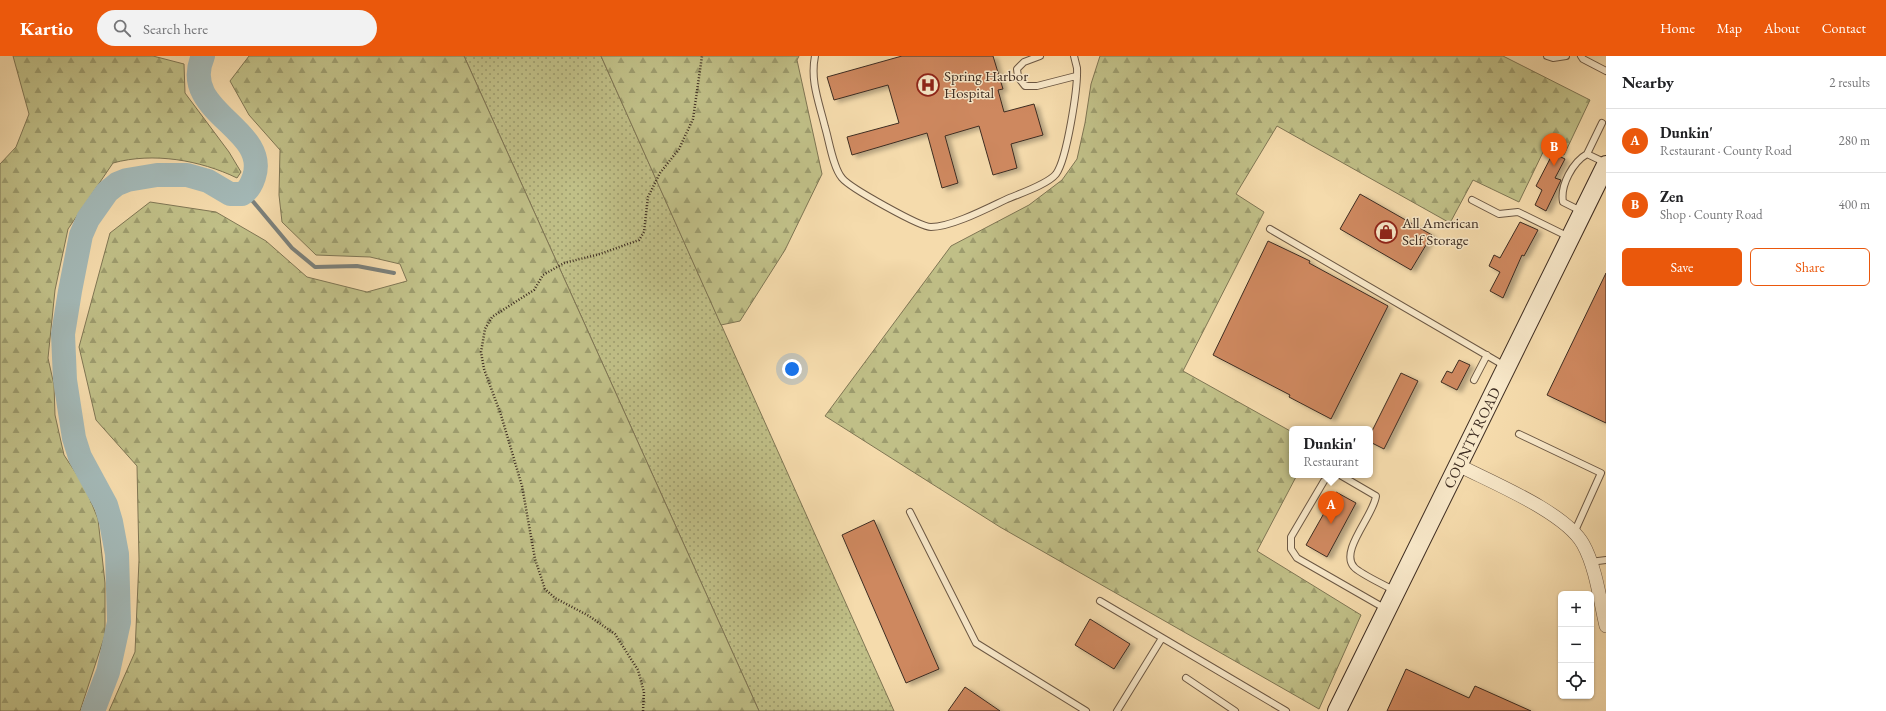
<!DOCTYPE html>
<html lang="en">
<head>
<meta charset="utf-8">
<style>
  :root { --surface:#fff; --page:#f2f2f2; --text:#202124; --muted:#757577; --line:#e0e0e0; --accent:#ea580c }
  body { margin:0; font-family:"EB Garamond",serif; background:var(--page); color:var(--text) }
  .controls { position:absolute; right:12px; bottom:12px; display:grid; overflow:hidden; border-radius:6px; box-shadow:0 1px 3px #0004 }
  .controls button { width:36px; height:36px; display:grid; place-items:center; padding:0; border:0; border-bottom:1px solid var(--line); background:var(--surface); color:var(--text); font:20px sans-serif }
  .you { position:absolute; left:792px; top:313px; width:14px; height:14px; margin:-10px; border:3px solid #fff; border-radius:50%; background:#1a73e8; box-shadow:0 0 0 6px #1a73e833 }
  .badge { display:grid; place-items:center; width:26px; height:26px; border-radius:50%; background:var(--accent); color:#fff; font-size:13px; font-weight:700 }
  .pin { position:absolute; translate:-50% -33px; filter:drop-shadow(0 1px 2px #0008) }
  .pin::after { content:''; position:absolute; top:21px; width:14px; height:12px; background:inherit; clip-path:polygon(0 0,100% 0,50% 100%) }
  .popup { position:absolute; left:1289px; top:370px; width:84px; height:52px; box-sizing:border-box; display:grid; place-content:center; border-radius:6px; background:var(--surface); filter:drop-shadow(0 1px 3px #0005); font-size:13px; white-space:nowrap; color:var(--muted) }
  .popup b { font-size:15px; color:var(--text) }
  .popup::after { content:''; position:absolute; left:50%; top:100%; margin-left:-8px; border:8px solid transparent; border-top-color:var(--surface) }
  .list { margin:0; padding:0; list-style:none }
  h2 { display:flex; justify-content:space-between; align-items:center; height:52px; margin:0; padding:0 16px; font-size:17px }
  h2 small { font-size:13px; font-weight:400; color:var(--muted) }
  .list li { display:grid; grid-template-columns:26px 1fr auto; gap:12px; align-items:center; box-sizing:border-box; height:64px; padding:0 16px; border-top:1px solid var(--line) }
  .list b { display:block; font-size:15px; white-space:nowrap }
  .list p { margin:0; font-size:13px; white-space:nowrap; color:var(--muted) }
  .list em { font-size:13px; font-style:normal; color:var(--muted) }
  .actions { display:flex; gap:8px; padding:12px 16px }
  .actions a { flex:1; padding:9px 0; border:1px solid var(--accent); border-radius:6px; text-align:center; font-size:14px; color:var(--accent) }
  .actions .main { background:var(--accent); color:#fff }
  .icon { flex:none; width:22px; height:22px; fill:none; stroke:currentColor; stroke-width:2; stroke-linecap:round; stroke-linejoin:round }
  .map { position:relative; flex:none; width:1606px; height:655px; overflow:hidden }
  header { display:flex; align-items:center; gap:24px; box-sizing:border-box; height:56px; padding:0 20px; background:var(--accent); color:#fff }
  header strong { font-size:19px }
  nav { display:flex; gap:22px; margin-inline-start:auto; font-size:14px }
  .search { width:280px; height:36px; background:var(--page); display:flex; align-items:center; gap:10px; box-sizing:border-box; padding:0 14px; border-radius:22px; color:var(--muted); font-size:15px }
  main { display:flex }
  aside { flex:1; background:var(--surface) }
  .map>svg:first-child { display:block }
  .grass { fill:url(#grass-dots); stroke:#7f7654 }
  .forest { fill:url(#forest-firs); stroke:#7f7654 }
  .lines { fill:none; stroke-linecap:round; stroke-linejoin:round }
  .stream { stroke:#7b807b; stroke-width:4 }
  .river { stroke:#a3b8b6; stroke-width:24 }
  .building { fill:#ce885f; stroke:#3e2d22; filter:url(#shadow) }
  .service-casing { stroke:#6c5844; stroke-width:8 }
  .minor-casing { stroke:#6c5844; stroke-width:14 }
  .secondary-casing { stroke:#3e2d22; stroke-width:20 }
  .path { stroke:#3e2d22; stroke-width:2.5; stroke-dasharray:1 2; stroke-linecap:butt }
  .service { stroke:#f8e8c9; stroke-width:6 }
  .minor { stroke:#f8e8c9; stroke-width:13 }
  .secondary { stroke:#f8e8c9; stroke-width:18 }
  .labels { text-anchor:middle; stroke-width:3; stroke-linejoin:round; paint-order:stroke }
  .poi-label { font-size:15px; fill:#3e2d22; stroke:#f8e8c9; text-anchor:start }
  .street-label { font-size:15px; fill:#3e2d22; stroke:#f8e8c9 }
</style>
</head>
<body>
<header>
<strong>Kartio</strong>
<div class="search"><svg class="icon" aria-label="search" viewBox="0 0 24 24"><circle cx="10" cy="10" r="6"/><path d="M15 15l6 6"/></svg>Search here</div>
<nav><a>Home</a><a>Map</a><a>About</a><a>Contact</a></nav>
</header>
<main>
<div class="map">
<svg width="1606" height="655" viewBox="0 0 1606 655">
  <defs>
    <pattern id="grass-dots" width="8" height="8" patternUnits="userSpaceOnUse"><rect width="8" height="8" fill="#c0bf87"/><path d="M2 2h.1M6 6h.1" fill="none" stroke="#9d9c6e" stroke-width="1.8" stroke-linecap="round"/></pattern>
    <pattern id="forest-firs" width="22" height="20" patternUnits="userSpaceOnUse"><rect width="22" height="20" fill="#c0bf87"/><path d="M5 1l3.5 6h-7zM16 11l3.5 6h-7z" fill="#9d9c6e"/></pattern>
    <filter id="shadow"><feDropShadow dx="4.5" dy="2.5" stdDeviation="2" flood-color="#0004"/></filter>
  </defs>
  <rect width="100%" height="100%" fill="#f5dbac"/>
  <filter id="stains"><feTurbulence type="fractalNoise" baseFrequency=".005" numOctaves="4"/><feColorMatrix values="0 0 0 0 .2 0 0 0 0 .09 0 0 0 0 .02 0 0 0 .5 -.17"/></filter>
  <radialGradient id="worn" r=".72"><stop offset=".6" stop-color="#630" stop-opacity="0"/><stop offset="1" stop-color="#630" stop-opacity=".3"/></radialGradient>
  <path class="grass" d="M464,0H601L894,655H759Z"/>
  <path class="forest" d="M13,0H153L184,8L185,37L229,96L241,116L237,122C200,104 153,96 113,107L68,173L55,234L48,302L54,329L55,359L64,399L85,431L98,463L105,527V579L80,655H0V108L16,91L29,58Z
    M249,0H464L759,655H109L135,596L139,504L137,410L96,364L79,291L110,177L150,146L216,156L266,185L307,221L367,236L407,225L400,208L370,201L316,199L282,166L279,139L280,94L249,59L230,25Z
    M601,0H799L797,4L822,118L785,194L740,265L721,269Z
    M1100,0H1503L1590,44L1564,99L1545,92L1519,146L1473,124L1450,167L1277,70L1236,138L1264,156L1183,315L1292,376V419H1297L1257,495L1361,559L1319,653L1000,471L825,360L951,190L1029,149L1062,124L1077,103L1085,67L1091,28Z"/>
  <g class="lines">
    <path class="stream" d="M245,136L292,192L315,211L357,210L394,217"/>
    <path class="river" d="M93,655L108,616L119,566L117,498L111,466L106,449L80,401L74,382L65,324L63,278L70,235L81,179L88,163L107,136L117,128L127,124L157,119H187L208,125L230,138H242C248,135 252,127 254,121C270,72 178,56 203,0"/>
  </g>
  <path class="building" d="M902,0H993L1003,33L998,34L1004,56L1034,48L1043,79L1011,88L1017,112L993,119L979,70L945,80L958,127L942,132L927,77L852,99L847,81L899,67L888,29L834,44L827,21Z
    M1553,97L1565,103L1555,122L1561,124L1546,155L1535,149L1542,134L1536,130Z
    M1360,138L1432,179L1411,214L1340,173Z
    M1520,166L1538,174L1524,200L1522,199L1503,242L1490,235L1500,216L1489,210L1494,199L1500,202Z
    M1268,185L1310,205L1309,207L1388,250L1331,363L1289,341L1290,339L1213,299Z
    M1606,217V367L1547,339Z
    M1459,304L1470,309L1457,334L1441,326L1447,315L1452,317Z
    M1401,317L1418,325L1384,393L1370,386V379Z
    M1336,436L1356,447L1327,501L1306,489Z
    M874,464L939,613L906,627L842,479Z
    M1090,563L1130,588L1114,613L1075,589Z
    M1406,613L1469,642L1475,630L1531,655H1387Z
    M965,631L1000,655H948Z"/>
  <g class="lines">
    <g class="service-casing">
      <path id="service" d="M815,0C810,25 819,46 825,71C829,84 833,112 842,122C850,132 920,171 931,171C951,171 986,153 1005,144C1018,138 1047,129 1056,118C1067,103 1078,31 1077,12C1076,8 1075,4 1074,0
        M1040,0L1024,6L1017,13L1018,21L1025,30H1037L1076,20
        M1547,0L1553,2L1566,0
        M1581,0L1583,3L1606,15
        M1587,98L1602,67
        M1472,144L1499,158L1518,156L1569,181
        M1581,155L1563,146C1560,129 1573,106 1587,98L1606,107
        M1270,173L1505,310
        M1474,324L1487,299
        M1519,378L1601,417L1574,477
        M1330,419L1324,425L1291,481V493L1297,502L1386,553
        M1340,419L1376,440C1374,459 1339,495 1354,511C1360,518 1385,529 1395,535
        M910,456L976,587L1086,655
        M1590,506L1606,504
        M1100,545L1286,655
        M1186,622L1235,655
        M1117,655L1162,582"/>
    </g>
    <g class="minor-casing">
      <path id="minor" d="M1458,409C1491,426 1565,456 1583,488C1596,511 1600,545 1606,570"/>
    </g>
    <g class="secondary-casing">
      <path id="secondary" d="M1337,655L1606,109"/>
    </g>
    <path class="path" d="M643,655L644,636L638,614L615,578L589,560L555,542L545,533L535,503L522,430L501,359L484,313L481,296L485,273L492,261L534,234L543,219L564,207L600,198L639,184L644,176L648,141L660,117L679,93L693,63L702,0"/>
    <use href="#service" class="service"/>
    <use href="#minor" class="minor"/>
    <use href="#secondary" class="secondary"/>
  </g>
  <defs>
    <g id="hospital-ring" transform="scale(1.15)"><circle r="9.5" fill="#f8e8c9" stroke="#8f2418" stroke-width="1.5"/><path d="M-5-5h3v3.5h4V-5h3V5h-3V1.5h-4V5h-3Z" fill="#8f2418"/></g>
    <g id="shop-ring" transform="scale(1.15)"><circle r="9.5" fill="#f8e8c9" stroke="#8f2418" stroke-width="1.5"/><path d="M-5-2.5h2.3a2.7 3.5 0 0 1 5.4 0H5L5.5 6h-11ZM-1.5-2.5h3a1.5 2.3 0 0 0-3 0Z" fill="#8f2418"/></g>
  </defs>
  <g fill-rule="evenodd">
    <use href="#hospital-ring" x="928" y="29"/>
    <use href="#shop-ring" x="1386" y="176"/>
  </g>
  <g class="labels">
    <g class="poi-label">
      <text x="944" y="25">Spring Harbor<tspan x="944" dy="17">Hospital</tspan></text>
      <text x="1402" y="172">All American<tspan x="1402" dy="17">Self Storage</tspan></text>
    </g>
    <g class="street-label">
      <text transform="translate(1472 382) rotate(-64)" y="5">COUNTY ROAD</text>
    </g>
  </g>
  <rect width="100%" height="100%" filter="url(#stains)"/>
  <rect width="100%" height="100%" fill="url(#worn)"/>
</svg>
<div class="controls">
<button>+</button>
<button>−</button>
<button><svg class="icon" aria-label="locate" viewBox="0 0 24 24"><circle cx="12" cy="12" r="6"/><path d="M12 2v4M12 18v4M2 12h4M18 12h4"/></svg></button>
</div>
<div class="you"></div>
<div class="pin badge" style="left:1331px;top:468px">A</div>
<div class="popup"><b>Dunkin'</b>Restaurant</div>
<div class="pin badge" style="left:1554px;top:110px">B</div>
</div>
<aside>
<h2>Nearby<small>2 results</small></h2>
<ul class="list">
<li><span class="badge">A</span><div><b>Dunkin'</b><p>Restaurant · County Road</p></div><em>280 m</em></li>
<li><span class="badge">B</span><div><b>Zen</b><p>Shop · County Road</p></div><em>400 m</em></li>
</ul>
<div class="actions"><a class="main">Save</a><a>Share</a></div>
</aside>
</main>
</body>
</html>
